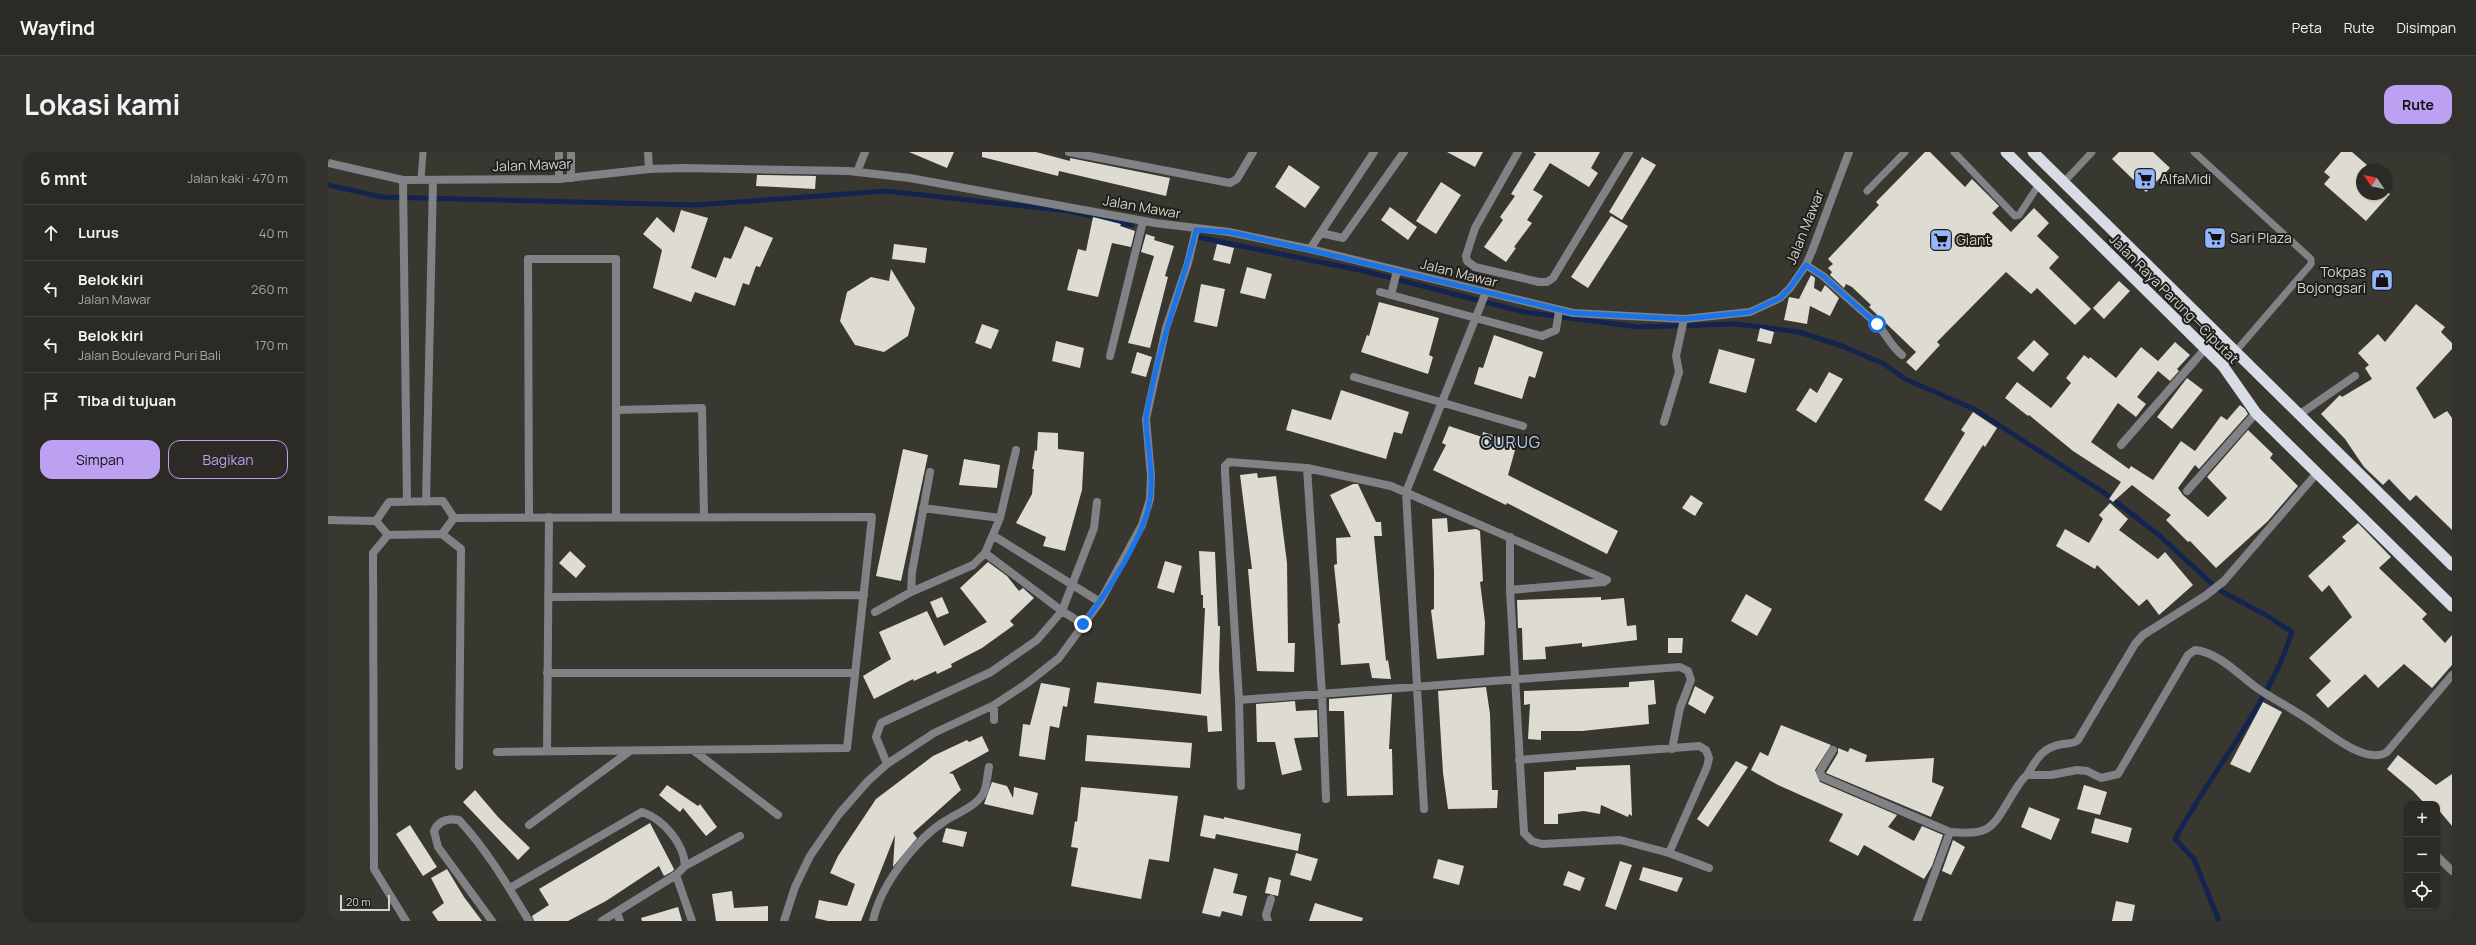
<!DOCTYPE html>
<html lang="id">
<head>
<meta charset="utf-8">
<style>
  :root { --surface:#2b2a24; --page:#33322c; --text:#f1f3f6; --muted:#a6a7a6; --line:#474641; --accent:#bca0f2 }
  body { margin:0; font-family:Manrope,sans-serif; background:var(--page); color:var(--text) }
  .controls { position:absolute; right:12px; bottom:12px; display:grid; overflow:hidden; border-radius:8px; box-shadow:0 1px 3px #0004 }
  .controls button { width:36px; height:36px; display:grid; place-items:center; padding:0; border:0; border-bottom:1px solid var(--line); background:var(--surface); color:var(--text); font:20px sans-serif }
  .compass { position:absolute; left:2028px; top:12px; width:36px; height:36px; border-radius:50%; background:var(--surface); box-shadow:0 1px 3px #0004; rotate:304deg }
  .scale { position:absolute; left:12px; bottom:10px; width:50px; box-sizing:border-box; padding-left:4px; border:2px solid #d4d3ce; border-top:0; font-size:11px; line-height:14px; white-space:nowrap; color:#d4d3ce; -webkit-text-stroke:3px #1f1f1b; paint-order:stroke }
  .stop { position:absolute; width:12px; height:12px; margin:-9px; border:3px solid #1a73e8; border-radius:50%; background:#fff }
  .stop.end { background:#1a73e8; border-color:#fff; box-shadow:0 1px 4px #0008 }
  .list { margin:0; padding:0; list-style:none }
  h2 { display:flex; justify-content:space-between; align-items:center; height:52px; margin:0; padding:0 16px; font-size:17px }
  h2 small { font-size:13px; font-weight:400; color:var(--muted) }
  .list li { display:grid; grid-template-columns:26px 1fr auto; gap:12px; align-items:center; box-sizing:border-box; height:56px; padding:0 16px; border-top:1px solid var(--line) }
  .list b { display:block; font-size:15px; white-space:nowrap }
  .list p { margin:0; font-size:13px; white-space:nowrap; color:var(--muted) }
  .list em { font-size:13px; font-style:normal; color:var(--muted) }
  .actions { display:flex; gap:8px; padding:12px 16px }
  .actions a { flex:1; padding:9px 0; border:1px solid var(--accent); border-radius:12px; text-align:center; font-size:14px; color:var(--accent) }
  .actions .main { background:var(--accent); color:#111 }
  .icon { flex:none; width:22px; height:22px; fill:none; stroke:currentColor; stroke-width:2; stroke-linecap:round; stroke-linejoin:round }
  .map { position:relative; flex:none; width:2124px; height:769px; overflow:hidden; border-radius:12px }
  header { display:flex; align-items:center; gap:24px; box-sizing:border-box; height:56px; padding:0 20px; background:var(--surface); border-bottom:1px solid var(--line) }
  header strong { font-size:19px }
  nav { display:flex; gap:22px; margin-inline-start:auto; font-size:14px }
  .intro { display:flex; align-items:center; justify-content:space-between; box-sizing:border-box; height:96px; padding:0 24px }
  h1 { margin:0; font-size:28px }
  .button { padding:10px 18px; border-radius:12px; background:var(--accent); color:#111; font-size:14px; font-weight:700 }
  main { display:flex; gap:24px; padding:0 24px }
  aside { flex:1; background:var(--surface); border-radius:12px; box-shadow:0 1px 3px #0004 }
  .map>svg:first-child { display:block }
  .lines { fill:none; stroke-linecap:round; stroke-linejoin:round }
  .stream { stroke:#132450; stroke-width:5 }
  .building { fill:#dddbd2 }
  .service { stroke:#818286; stroke-width:7 }
  .minor { stroke:#818286; stroke-width:8 }
  .tertiary { stroke:#818286; stroke-width:8 }
  .trunk { stroke:#d8dce4; stroke-width:11 }
  .route { stroke:#1a73e8; stroke-width:5 }
  .labels { text-anchor:middle; stroke-width:4; stroke-linejoin:round; paint-order:stroke }
  .street-label { font-size:14px; fill:#d4d3ce; stroke:#1f1f1b }
  .poi-label { font-size:14px; fill:#d4d3ce; stroke:#1f1f1b; text-anchor:start }
  .quarter-label { font-size:16px; letter-spacing:1px; fill:#bbcef6; stroke:#1f1f1b }
</style>
</head>
<body>
<header>
<strong>Wayfind</strong>
<nav><a>Peta</a><a>Rute</a><a>Disimpan</a></nav>
</header>
<div class="intro"><h1>Lokasi kami</h1><a class="button">Rute</a></div>
<main>
<aside>
<h2>6 mnt<small>Jalan kaki · 470 m</small></h2>
<ul class="list">
<li><svg class="icon" aria-label="ahead" viewBox="0 0 24 24"><path d="M12 20V5M6 11l6-6 6 6"/></svg><div><b>Lurus</b></div><em>40 m</em></li>
<li><svg class="icon" aria-label="left" viewBox="0 0 24 24"><path d="M17 20v-9H6M10 6l-5 5 5 5"/></svg><div><b>Belok kiri</b><p>Jalan Mawar</p></div><em>260 m</em></li>
<li><svg class="icon" aria-label="left" viewBox="0 0 24 24"><path d="M17 20v-9H6M10 6l-5 5 5 5"/></svg><div><b>Belok kiri</b><p>Jalan Boulevard Puri Bali</p></div><em>170 m</em></li>
<li><svg class="icon" aria-label="arrive" viewBox="0 0 24 24"><path d="M6 21V4h12l-3 4 3 4H6"/></svg><div><b>Tiba di tujuan</b></div></li>
</ul>
<div class="actions"><a class="main">Simpan</a><a>Bagikan</a></div>
</aside>
<div class="map">
<svg width="2124" height="769" viewBox="0 0 2124 769">
  <rect width="100%" height="100%" fill="#393830"/>
  <g class="lines">
    <path class="stream" d="M0,33L54,45L368,53L558,39L740,59L804,73
      M869,85L1036,119L1196,160L1310,175L1407,172L1441,176L1471,180L1514,194L1556,212L1577,227L1646,257L1775,340L1831,383L1884,432
      M1889,437L1938,463L1964,480C1941,553 1883,620 1847,687L1866,707L1891,769"/>
  </g>
  <path class="building" d="M581,0H626L619,16Z
    M654,0H708L742,9V6L842,26L838,44L731,19L730,24L654,5Z
    M1119,0H1155L1147,15Z
    M1205,0H1272L1263,16L1270,21L1261,35L1222,11L1205,38L1215,44L1199,68L1204,71L1186,95L1188,96L1178,110L1156,95L1175,68L1172,65L1187,44L1183,42L1208,2Z
    M1597,0H1602L1637,35L1644,27L1671,54L1664,61L1683,80L1706,56L1721,71L1709,84L1731,105L1721,116L1763,157L1747,173L1709,136L1703,142L1678,120L1609,190L1612,193L1588,219L1578,210L1588,200L1541,155L1543,153L1524,135L1518,132L1516,136L1502,123L1504,120L1500,116L1505,112L1500,107L1551,53L1548,50Z
    M1791,0H1825L1842,16L1818,40L1784,7Z
    M2013,0H2024L2039,13L2034,18V42H2058V39L2062,42L2038,69L1996,32L2002,25L1996,20Z
    M1314,5L1328,13L1294,68L1281,60Z
    M961,13L992,35L977,56L947,35Z
    M429,23L488,24L487,37L428,34Z
    M1113,30L1133,43L1108,82L1088,69Z
    M1062,55L1089,75L1080,88L1053,68Z
    M353,58L380,66L363,116L388,126L396,105L403,107L417,74L445,86L432,115L428,114L421,133L415,131L407,154L367,140L363,150L325,136L334,98L315,82L329,65L346,81Z
    M1283,64L1300,74L1260,136L1243,125Z
    M765,65L793,72L792,74L807,79L803,95L784,91L770,145L739,138L750,97L758,99Z
    M818,82L827,85L826,88L846,94L837,124L840,125L822,196L800,191L826,104L813,100Z
    M566,92L599,96L597,111L564,107Z
    M889,92L906,96L902,112L885,108Z
    M919,115L944,122L937,147L912,141Z
    M563,117L587,156L580,184L556,200L527,193L512,169L519,140L543,125L561,129Z
    M1483,123L1487,126L1486,136L1493,140L1497,133L1511,146L1502,164L1482,154L1479,172L1456,168L1461,145L1471,147Z
    M1791,129L1802,139L1776,167L1765,156Z
    M873,132L897,137L889,175L866,170Z
    M1051,150L1111,166L1101,203L1105,205L1100,222L1033,200L1039,183L1041,184Z
    M2088,152L2117,175L2113,180L2124,191V197L2088,236L2106,267L2119,259L2124,266V378L2088,343L2082,349L2061,327L2055,333L2036,315L2017,287L1993,262L2012,243L2014,245L2044,227L2037,216L2041,213L2030,201L2050,182L2057,190Z
    M654,172L671,178L663,197L647,191Z
    M1432,176L1446,180L1443,192L1429,189Z
    M1166,183L1215,200L1207,226L1201,224L1194,247L1146,232L1151,215L1155,216Z
    M1706,188L1721,202L1705,220L1689,206Z
    M728,189L756,196L752,216L724,209Z
    M1847,190L1862,203L1849,217L1851,219L1842,229L1830,219L1809,245L1818,252L1808,265L1790,251L1763,290L1801,317L1803,314L1825,328L1853,289L1867,299L1893,264L1899,268L1912,253L1917,257L1920,262L1871,317L1867,313L1850,336L1855,343L1880,365L1899,346L1879,325L1920,278L1945,302L1942,306L1970,334L1940,369L1888,416L1862,389L1860,390L1838,368L1843,363L1804,333L1785,350L1781,347L1793,330L1745,299L1701,263L1700,264L1677,246L1689,230L1723,256L1743,231L1738,226L1756,203L1761,207L1762,205L1788,226L1813,195L1830,209Z
    M1391,197L1427,207L1418,241L1381,231Z
    M809,200L824,205L818,225L803,221Z
    M1501,220L1515,227L1488,271L1468,258L1482,236L1489,241Z
    M1859,226L1875,238L1844,277L1829,265Z
    M1013,238L1081,260L1074,282L1066,280L1058,307L958,278L964,257L1003,268Z
    M1645,260L1669,276L1657,295L1655,293L1613,359L1596,348L1637,281L1633,278Z
    M1121,274L1154,285L1155,280L1189,291L1180,323L1290,379L1279,402L1179,351L1178,353L1105,318L1118,293L1114,291Z
    M710,280L730,281V297L756,300L754,338L737,399L715,394L718,385L688,371L704,342L706,317H704L707,298L709,299Z
    M575,297L600,303L573,429L548,424Z
    M636,307L672,313L669,336L631,333Z
    M929,321L930,326L948,324L959,411L960,491H967L966,520L929,519L920,417H924L912,323Z
    M1025,332H1030L1048,370H1053L1054,384H1046L1058,509L1060,508L1063,527L1044,526L1041,511L1013,513L1010,472L1012,471L1006,413L1009,412L1008,386L1023,385L1002,343Z
    M1363,343L1375,351L1367,364L1354,356Z
    M1782,351L1800,367L1791,378L1830,407L1837,400L1865,433L1831,463L1819,447L1811,454L1769,413L1767,417L1728,394L1737,377L1761,391L1775,367L1771,363Z
    M1119,366L1120,380L1148,377L1152,379L1155,429L1152,430L1157,470L1156,503L1109,507L1103,458L1106,457V420L1104,367Z
    M2030,371L2063,405L2051,416L2099,462L2094,467L2117,491L2124,483V513L2104,536L2076,512L2050,536L2037,522L2000,556L1988,543L2003,529L1981,506L2024,465L2001,433L1994,440L1980,424L2018,389L2014,385Z
    M242,399L258,414L248,426L231,411Z
    M871,399L887,400L890,474H892L891,516L894,579L880,580L879,564L766,551L769,530L873,542L877,456H875V443H873Z
    M837,409L854,414L846,441L829,436Z
    M660,410L679,424L691,439L695,436L706,446L682,469L686,473L654,496L623,512L624,515L609,522L608,519L586,529L585,527L546,547L535,524L563,507L551,480L599,459L616,494L659,470L632,436Z
    M1418,442L1444,457L1429,484L1403,469Z
    M614,445L621,461L609,466L602,450Z
    M1273,445V448L1296,446L1299,474L1308,473L1309,488L1254,495V491L1217,495L1218,507L1195,508L1194,476H1190L1189,448Z
    M1340,486H1355L1354,501H1340Z
    M1326,528L1328,552L1320,553L1321,572L1254,579H1213V588L1200,587L1202,552L1196,553V539L1301,535V530Z
    M713,531L742,536L739,555L735,554L731,576L722,574L717,608L691,604L695,572L702,573Z
    M1367,534L1386,545L1377,562L1360,552Z
    M1158,535L1162,562L1164,638H1170L1169,656L1120,657L1115,621L1110,539Z
    M1064,542L1061,597H1064L1065,643L1019,644L1016,559H1001V547Z
    M967,549L968,559L989,558L990,585L966,586L974,618L954,623L947,590H929L928,552Z
    M1935,550L1954,560L1922,621L1902,612Z
    M1453,573L1503,593L1487,618L1492,630L1569,663L1560,675L1586,689L1594,674L1615,683L1604,714L1596,727L1536,693L1530,704L1501,689L1515,662L1450,633L1423,618L1432,600L1440,604Z
    M759,583L864,591L862,616L757,609Z
    M654,584L661,599L621,621L625,622L633,638L585,681L589,686L565,715L567,683L533,769H500L487,766L491,748L519,754L527,732L502,721L510,704L548,647L605,604L639,588L641,590Z
    M1510,596L1520,600L1522,596L1539,603L1537,610L1606,606L1604,630L1616,635L1603,665L1498,621L1510,601Z
    M2070,603L2108,633L2124,622V674L2109,656V652H2097L2085,639L2059,617Z
    M1408,609L1420,615L1380,675L1369,667Z
    M1302,613L1304,664L1301,662L1300,665L1273,653L1272,662L1256,659L1230,662V672H1216V620L1248,618V615Z
    M664,630L679,634L685,646L686,635L710,641L705,663L656,652Z
    M339,633L370,654L372,652L389,675L378,684L355,656L352,660L331,643Z
    M1756,633L1779,640L1772,663L1749,657Z
    M753,635L850,644L841,710L821,707L813,747L743,734L750,696L743,695L747,669L749,670Z
    M147,638L170,665L202,696L190,708L135,650Z
    M1701,655L1732,667L1723,688L1693,675Z
    M876,663L896,667V665L973,682L970,699L888,682L887,687L872,684Z
    M1767,666L1804,676L1800,691L1763,681Z
    M322,671L346,717L345,719L336,724L331,714L278,749L240,769H206L204,764L221,753L211,737Z
    M82,673L109,715L95,724L68,682Z
    M618,676L639,680L635,695L614,690Z
    M1625,688L1637,695L1623,723L1614,719Z
    M968,701L990,707L983,729L962,723Z
    M1110,707L1136,714L1131,733L1105,726Z
    M1292,709L1304,713L1288,758L1277,754Z
    M1315,715L1355,726L1349,740L1311,728Z
    M886,716L910,722L905,741L919,744L914,764L894,759L892,765L874,761Z
    M119,717L136,745L154,769H110L104,760L116,751L103,726Z
    M1240,719L1257,726L1252,739L1235,733Z
    M941,725L953,728L950,744L937,741Z
    M404,739L406,756L440,754V769H388L384,742Z
    M1788,749L1807,753L1804,769H1784Z
    M987,751L1035,766L1034,769H981Z
    M350,755L354,769H314L313,766Z"/>
  <g class="lines">
    <path class="service" d="M1626,0L1687,64L1691,63L1710,34
      M1866,0L1983,107V112L1895,214
      M93,28L95,0
      M1736,30L1764,0
      M1539,39L1577,0"/>
    <path class="minor" d="M231,0V27
      M243,0V26
      M320,0L321,17
      M741,0L902,31L909,27L925,0
      M1190,0L1147,76L1138,104L1139,109L1147,115L1211,130H1219L1225,126L1301,0
      M529,20L537,0
      M75,28L79,350
      M993,81L1015,86L1076,0
      M982,97L1046,0
      M1478,113L1495,124L1549,172C1559,183 1562,193 1574,203
      M1052,140L1214,184L1228,178L1231,159
      M1063,143L1069,119
      M782,204L815,69
      M1026,225L1195,274
      M288,258L374,256L376,365
      M1972,262L2027,224
      M1336,270L1351,220L1348,204L1356,167
      M1793,293L1877,197
      M979,316L994,542L998,647
      M1859,339L1928,261
      M115,349L126,366L114,382L60,383L48,369L61,350Z
      M98,350L105,28
      M595,356L672,366L688,298
      M201,365L200,107H288V365
      M126,366L544,365L519,596L169,600
      M0,368L48,369
      M114,382L133,397L131,614
      M60,383L45,401L46,717L78,769
      M666,384L772,450
      M1182,385V438L1196,681L1204,689L1214,692L1292,688L1341,701L1381,716
      M657,401L734,459L755,472
      M583,440L584,420L602,320
      M220,445L536,443
      M547,460L583,440L645,413L657,401L672,366
      M219,521H527
      M911,548L1352,515L1360,519L1363,528L1352,556L1344,597
      M666,568V553
      M365,598L450,663
      M1505,598L1492,619L1494,625L1622,680C1665,684 1664,675 1686,640C1690,634 1693,628 1699,623H1723L1749,618L1759,619L1773,626L1790,622L1860,503L1867,498C1890,500 1911,523 1929,536C1943,546 1958,553 1973,563C1993,574 2036,615 2059,600L2124,523
      M219,599L221,365
      M1191,608L1371,594L1378,598L1381,606L1379,615L1341,701
      M559,612L548,585L553,571L663,520L709,488L734,459L766,376L769,350
      M1699,623C1709,606 1715,595 1735,592C1741,591 1746,592 1750,588L1807,492L1815,483L1877,444L1896,429L1989,321
      M913,634L911,548L897,321V314L901,310L979,316L1063,334L1279,428L1276,430L1182,438
      M1096,657L1078,340L1158,140
      M201,673L302,599
      M2109,704L2124,719
      M357,714L412,684
      M348,723L364,769
      M182,736L314,660C335,667 356,691 357,714L348,723L274,769
      M289,761L292,769
      M164,769L110,695L106,679C111,668 120,666 131,668C159,698 180,734 201,769
      M456,769L467,735L482,704L511,662L540,629L559,612L606,581L666,553L698,532L731,506L772,450L814,373L822,347L823,324L818,267L838,176L860,111L868,78
      M545,769C552,734 587,688 617,669C629,661 647,655 655,642C659,635 659,624 661,615
      M940,769L938,763L943,747
      M1589,769L1622,680"/>
    <path class="tertiary" d="M0,11L75,28L231,27L321,17L354,16L521,19L582,26L827,71L901,80L982,97L1245,161L1356,167L1422,160L1452,146L1462,136L1478,113L1484,99L1521,0"/>
    <path class="trunk" d="M1678,0L1895,214L1928,261L2124,454
      M1705,0L2124,413"/>
  </g>
  <g class="lines">
    <path class="route" d="M755,472C778,442 817,384 822,347C826,321 819,294 818,268C818,260 821,250 823,241C833,185 855,133 868,78L901,80L982,98L1245,161L1356,167L1422,160L1452,146L1462,136L1478,113L1495,124L1549,172"/>
  </g>
  <defs>
    <g id="supermarket-square" transform="scale(1.15)"><rect x="-9" y="-9" width="18" height="18" rx="4" fill="#95b6fd" stroke="#1f1f1b"/><path d="M-6-5.5h2.5l.6 2H6L4.5 2H-2.5L-4.4-4H-6ZM-1.5 3.2a1.3 1.3 0 1 0 .1 0ZM3 3.2a1.3 1.3 0 1 0 .1 0Z" fill="#111"/></g>
    <g id="shop-square" transform="scale(1.15)"><rect x="-9" y="-9" width="18" height="18" rx="4" fill="#95b6fd" stroke="#1f1f1b"/><path d="M-5-2.5h2.3a2.7 3.5 0 0 1 5.4 0H5L5.5 6h-11ZM-1.5-2.5h3a1.5 2.3 0 0 0-3 0Z" fill="#111"/></g>
  </defs>
  <g fill-rule="evenodd">
    <use href="#supermarket-square" x="1817" y="27"/>
    <use href="#supermarket-square" x="1887" y="86"/>
    <use href="#supermarket-square" x="1613" y="88"/>
    <use href="#shop-square" x="2054" y="128"/>
  </g>
  <g class="labels">
    <g class="street-label">
      <text transform="translate(204 13) rotate(-2)" y="5">Jalan Mawar</text>
      <text transform="translate(814 55) rotate(10)" y="5">Jalan Mawar</text>
      <text transform="translate(1477 75) rotate(-68)" y="5">Jalan Mawar</text>
      <text transform="translate(1131 121) rotate(14)" y="5">Jalan Mawar</text>
      <text transform="translate(1846 147) rotate(45)" y="5">Jalan Raya Parung—Ciputat</text>
    </g>
    <g class="poi-label">
      <text x="1832" y="32">AlfaMidi</text>
      <text x="1902" y="91">Sari Plaza</text>
      <text x="1628" y="93">Giant</text>
      <text x="2038" y="125" text-anchor="end">Tokpas<tspan x="2038" dy="16">Bojongsari</tspan></text>
    </g>
    <g class="quarter-label">
      <text x="1183" y="296">CURUG</text>
    </g>
  </g>
</svg>
<div class="controls">
<button>+</button>
<button>−</button>
<button><svg class="icon" aria-label="locate" viewBox="0 0 24 24"><circle cx="12" cy="12" r="6"/><path d="M12 2v4M12 18v4M2 12h4M18 12h4"/></svg></button>
</div>
<svg class="compass" viewBox="-18 -18 36 36"><path d="M0-13l5 13h-10z" fill="#e53935"/><path d="M0 13l5-13h-10z" fill="#a6a7a6"/></svg>
<div class="scale">20 m</div>
<div class="stop" style="left:1549px;top:172px"></div>
<div class="stop end" style="left:755px;top:472px"></div>
</div>
</main>
</body>
</html>
